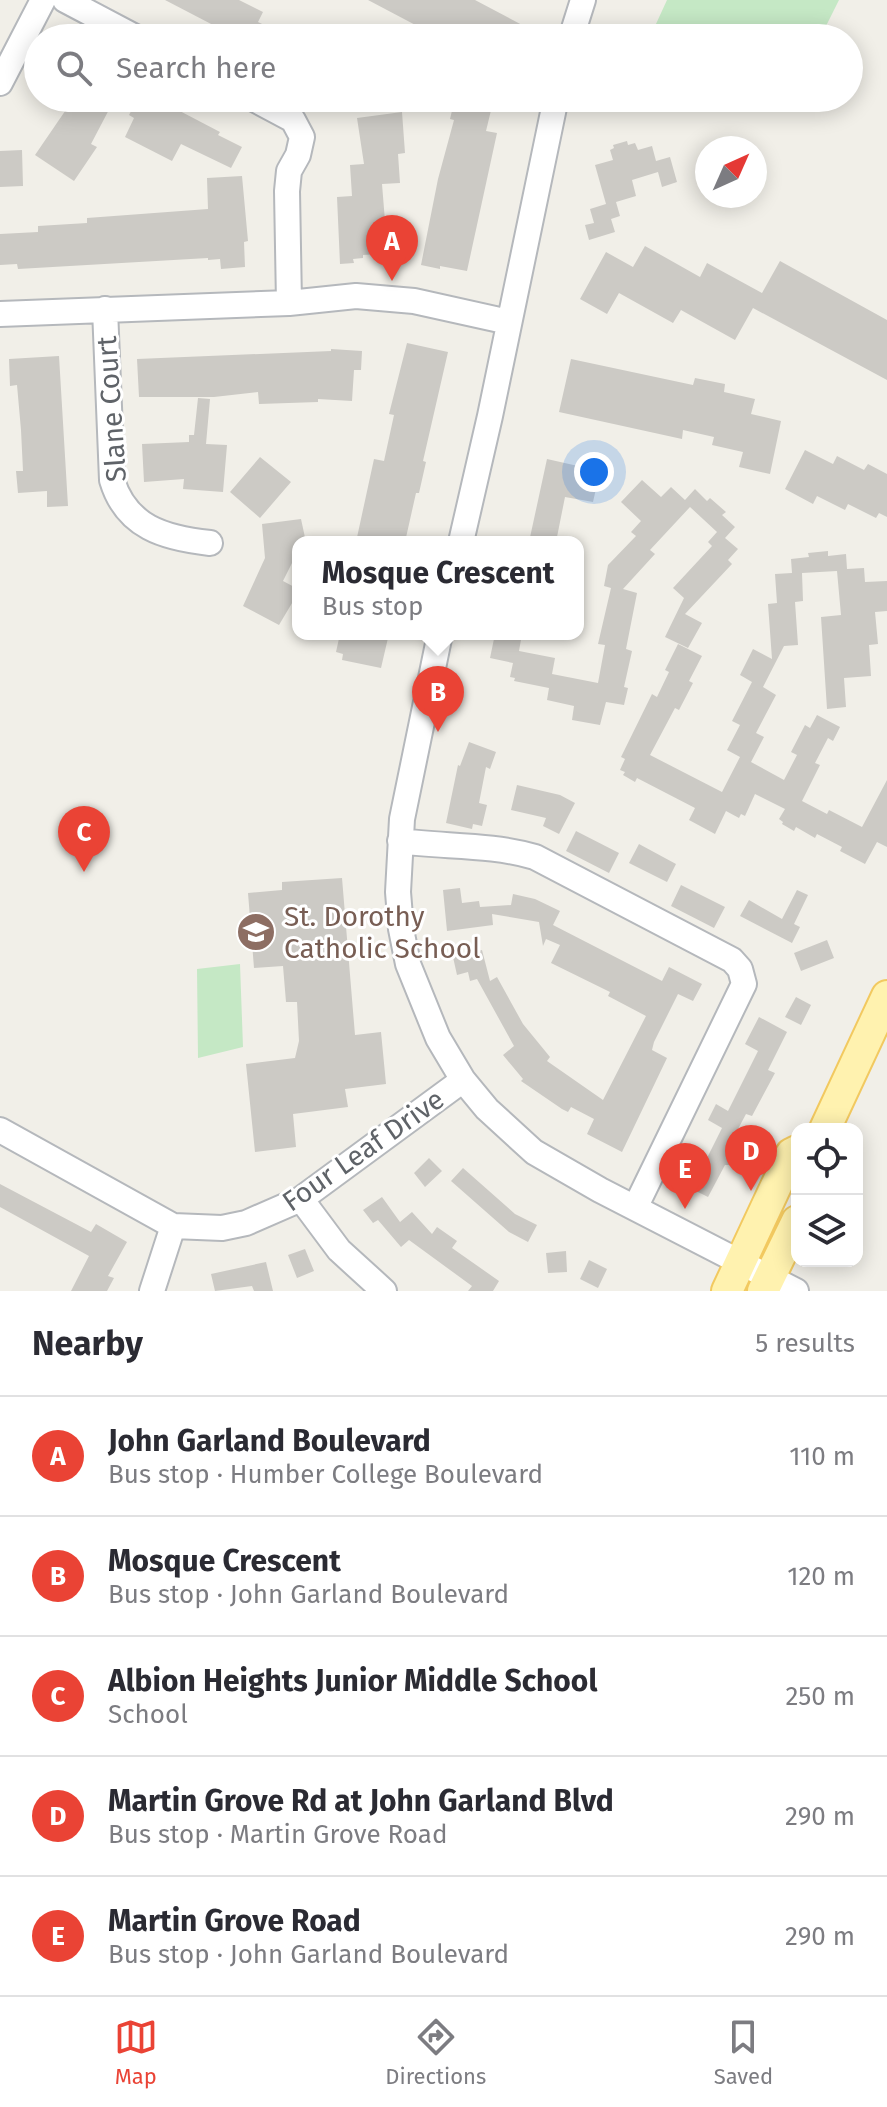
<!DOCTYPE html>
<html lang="en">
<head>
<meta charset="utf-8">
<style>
  :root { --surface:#fff; --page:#f7f7f7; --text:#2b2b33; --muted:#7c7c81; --line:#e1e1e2; --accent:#ea4335 }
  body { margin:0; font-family:"Fira Sans",sans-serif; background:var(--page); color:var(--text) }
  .controls { position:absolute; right:24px; bottom:24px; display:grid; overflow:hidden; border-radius:16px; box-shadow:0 4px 20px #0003 }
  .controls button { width:72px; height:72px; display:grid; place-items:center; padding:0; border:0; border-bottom:2px solid var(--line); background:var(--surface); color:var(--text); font:40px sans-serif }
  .compass { position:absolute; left:695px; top:136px; width:72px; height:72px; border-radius:50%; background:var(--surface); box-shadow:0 4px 20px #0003; rotate:45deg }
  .you { position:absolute; left:594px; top:472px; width:28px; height:28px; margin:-20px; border:6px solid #fff; border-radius:50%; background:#1a73e8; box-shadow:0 0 0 12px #1a73e833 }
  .badge { display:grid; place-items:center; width:52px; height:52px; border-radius:50%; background:var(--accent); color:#fff; font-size:26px; font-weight:700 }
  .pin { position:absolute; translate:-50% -66px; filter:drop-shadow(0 2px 4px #0008) }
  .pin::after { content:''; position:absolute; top:42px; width:28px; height:24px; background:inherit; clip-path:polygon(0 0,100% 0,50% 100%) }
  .popup { position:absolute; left:292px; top:536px; width:292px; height:104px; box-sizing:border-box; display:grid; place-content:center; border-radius:16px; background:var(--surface); filter:drop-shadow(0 2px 6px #0005); font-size:26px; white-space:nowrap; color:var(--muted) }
  .popup b { font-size:30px; color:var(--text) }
  .popup::after { content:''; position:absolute; left:50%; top:100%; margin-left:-16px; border:16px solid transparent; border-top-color:var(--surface) }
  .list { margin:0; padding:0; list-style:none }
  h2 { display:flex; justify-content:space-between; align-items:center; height:104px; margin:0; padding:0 32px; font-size:34px }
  h2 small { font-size:26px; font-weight:400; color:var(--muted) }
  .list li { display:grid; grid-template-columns:52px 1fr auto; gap:24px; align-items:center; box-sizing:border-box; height:120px; padding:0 32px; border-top:2px solid var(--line) }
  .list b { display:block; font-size:30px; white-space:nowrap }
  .list p { margin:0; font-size:26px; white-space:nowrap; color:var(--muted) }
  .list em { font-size:26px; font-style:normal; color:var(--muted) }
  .icon { flex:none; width:44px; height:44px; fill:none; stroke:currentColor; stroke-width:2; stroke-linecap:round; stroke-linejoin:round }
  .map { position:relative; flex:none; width:887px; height:1291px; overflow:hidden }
  .search { position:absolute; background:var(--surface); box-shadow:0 4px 20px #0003; left:24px; right:24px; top:24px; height:88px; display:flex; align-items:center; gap:20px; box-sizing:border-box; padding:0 28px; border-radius:44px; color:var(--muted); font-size:30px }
  .sheet { height:704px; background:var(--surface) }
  nav { display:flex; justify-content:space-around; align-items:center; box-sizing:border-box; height:112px; border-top:2px solid var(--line); background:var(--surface); font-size:22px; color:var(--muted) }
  nav a { display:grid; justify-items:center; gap:4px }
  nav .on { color:var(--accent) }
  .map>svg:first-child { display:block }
  .green { fill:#c5e8c5 }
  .building { fill:#cccac5 }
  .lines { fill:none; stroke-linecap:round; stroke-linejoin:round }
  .minor-casing { stroke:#b5b8bc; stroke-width:28 }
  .major-casing { stroke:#f2c960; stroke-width:34 }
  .minor { stroke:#fff; stroke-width:24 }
  .major { stroke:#fff2af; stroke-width:30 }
  .labels { text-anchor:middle; stroke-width:6; stroke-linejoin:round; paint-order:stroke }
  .street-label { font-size:28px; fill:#5f6368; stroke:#fff }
  .education-label { font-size:28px; fill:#785e54; stroke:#fff; text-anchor:start }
</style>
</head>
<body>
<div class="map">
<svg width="887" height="1291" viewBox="0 0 887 1291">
  <rect width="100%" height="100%" fill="#f1efe8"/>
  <path class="green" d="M667,0H839L820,38H653L650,37Z
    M240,964L243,1047L198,1058L197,969Z"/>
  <path class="building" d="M165,0H239L263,12L258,22L291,38H238Z
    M368,0H475L524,26L518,38H440Z
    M74,98H106L113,102L91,144L97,147L74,181L35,155Z
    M138,98H155L220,132L218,135L242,147L231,168L181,144L172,161L125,137L134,118L129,115Z
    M455,98H494L486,131L497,133L467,271L440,266V269L421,265L438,179L454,120L450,119Z
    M402,112L405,153L398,154L400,183L382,184L385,221H380L381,226L378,227L379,254L363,255V258L353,259L354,263L340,264L337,197L352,196L350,165L364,164L357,118Z
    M627,141L628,145L635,143L638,150L652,146L656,161L670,157L677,182L662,187L658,172L632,180L636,196L616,202L620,216L611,219L615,232L589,240L585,225L594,223L590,209L606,204L595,165L613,160L610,150L614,148L613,145Z
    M22,150L23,186L0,187V151Z
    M242,176L248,241L244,242L245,267L221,269L220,259L208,260V258L18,269L17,264L0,265V234L38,232V226L87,223V218L208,209L207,178Z
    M645,246L700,277L707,263L762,293L780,261L887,320V380L753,308L735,340L681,310L673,323L619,293L607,314L580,299L606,252L633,267Z
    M407,343L448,352L423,461L426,462L419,493H416L405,542H356L374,459L384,461L394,415L389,414Z
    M331,349L362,351L361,370H354L352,401L318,399V402L259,404L258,392L214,397H139L137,359L331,351Z
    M59,356L68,506L47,507V491L18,493L16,471H23L21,430L17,385L10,386L9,359Z
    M571,359L693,385L695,378L725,384L724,392L755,399L751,414L781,421L770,474L739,467L743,452L712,445L714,437L683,430L682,439L559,412Z
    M198,398L210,399L206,444L227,445L223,492L183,489L184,479L144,482L142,444L189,442V435H194Z
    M805,450L833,464L837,456L864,470L868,464L887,474V517L879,513L876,518L848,504L845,510L817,496L813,504L785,489Z
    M260,457L291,482L260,518L230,492Z
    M547,459L600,471L593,502L565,497L556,542H529Z
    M642,480L661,497L671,487L685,500L695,489L707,501L710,498L726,512L722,515L735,527L725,538L738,549L728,560L732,564L685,614L702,623L688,648L665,637L684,598L673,588L712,546L708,542L717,532L690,507L650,550L655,554L623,589L637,593L626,649L632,651L624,687L628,688L624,705L606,702L600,725L572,720L574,706L547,700L549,688L514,681L515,678L510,677L513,663L490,658L495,634H522L519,651L555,658L552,674L598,683L605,645L598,644L611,588L604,586L608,565L636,536L631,532L641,521L621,502Z
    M301,519L306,542H298V561H293L283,581L298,589V593L279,625L243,606L265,558L262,524Z
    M828,551V556L846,554L847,569L864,568L865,582L887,581V611L875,612L878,644L869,645L871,676L844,678L846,707L827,709L821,617L841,615L837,571L802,573L803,601L795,602L798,645L784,646L763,687L776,695L756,733L764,737L751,762L784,780L797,755L791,752L805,725L810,728L817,715L840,727L833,741L828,738L815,763L820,765L802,801L827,814L829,810L862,827L887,780V847L877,842L865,864L840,851L842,847L817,834L815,838L796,827L794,831L782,824L783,822L779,819L785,809L755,794L745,816L741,814L739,818L726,811L715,834L689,820L695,808L637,778L635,782L623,775L625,772L620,770L625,759L621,757L652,694L657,697L669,672L665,670L678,644L702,656L689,681L693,683L679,710L675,708L650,755L722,792L740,757L727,750L740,725L732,721L752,682L740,675L753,649L772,659L768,604L777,603L775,574L792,573L791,559L809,557L808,553Z
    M340,634H370L388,638L381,668L342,660L343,654L336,652Z
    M469,742L496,752L490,769L486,767L479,803L487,805L482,826L473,824L472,829L446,823L458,765L460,766Z
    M517,785L560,795L575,803L559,834L543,826L546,818L511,810Z
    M576,831L619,853L609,873L566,851Z
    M639,844L676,864L667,882L629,863Z
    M342,878L355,1035L381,1032L386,1084L345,1089L348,1107L293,1114L296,1147L255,1152L246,1064L295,1058L299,1041L297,1002H286L283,966L254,968L248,893L282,890V882Z
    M681,885L725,907L714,928L671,906Z
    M460,888L462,903L479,901L480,907L511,905L513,894L535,899L560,911L553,925L662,981L669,967L702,984L693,1001L678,994L654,1042L652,1050L667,1058L622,1152L587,1134L594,1119L571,1107L568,1112L562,1109L521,1081L523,1079L503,1055L514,1046L477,979L470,981L468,972L457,975L453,957L482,950L490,981L497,977L523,1024L550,1057L547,1061L603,1100L646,1016L608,996L610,992L551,963L560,945L546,939L543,946L539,922L492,914L493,925L447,931L443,890Z
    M797,890L808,895L794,924L800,927L792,943L740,916L749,900L782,919Z
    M827,940L834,958L801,971L794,953Z
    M796,997L811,1005L801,1025L785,1017Z
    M759,1017L787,1032L768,1070L775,1073L752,1116L746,1114L729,1146L737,1150L730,1165H725L708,1197L682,1184L689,1169L699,1174L722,1128L708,1120L716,1104L728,1111L758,1051L745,1044Z
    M429,1158L442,1171L425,1187L414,1173Z
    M463,1168L515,1214L537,1225L528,1242L509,1232L451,1181Z
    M0,1184L91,1232L96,1224L127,1242L108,1276L114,1278L107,1291H71L89,1256L0,1207Z
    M382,1197L400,1222L412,1212L432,1234L437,1227L457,1241L452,1248L499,1281L493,1291H468L472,1286L409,1240L401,1247L378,1220L373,1223L363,1210Z
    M305,1249L314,1271L297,1278L288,1255Z
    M566,1251L567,1272L548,1273L546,1253Z
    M589,1260L607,1269L598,1288L580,1279Z
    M266,1262L273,1291H254L252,1286L215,1291L211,1274Z"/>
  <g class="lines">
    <g class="minor-casing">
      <path id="minor" d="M65,0L137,38
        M571,38L583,0
        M0,83L43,0
        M252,98L293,120L302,137L298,155L289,171L287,191L289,303
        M105,309L112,480C126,527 164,538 210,543
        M0,314L289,303L356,296L414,301L509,322
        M461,542L490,416L556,98
        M440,634L402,819L398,892L401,929L408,964L438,1038L463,1080L487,1109L534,1152L600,1190L796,1291
        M400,841C444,847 491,844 535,857L732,960L740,969L744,984L635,1208
        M0,1130L173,1226L222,1228L246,1223L301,1199L463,1080
        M301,1199L339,1250L384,1291
        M152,1291L173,1226"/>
    </g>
    <g class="major-casing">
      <path id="major" d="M825,1129L887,996
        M727,1291L791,1154L797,1151
        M763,1291L797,1221"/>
    </g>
    <use href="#minor" class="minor"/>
    <use href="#major" class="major"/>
  </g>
  <defs>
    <g id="school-disc" transform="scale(2)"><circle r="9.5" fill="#8d6e63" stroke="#fff"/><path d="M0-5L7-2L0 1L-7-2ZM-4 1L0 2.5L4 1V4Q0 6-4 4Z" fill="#fff"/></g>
  </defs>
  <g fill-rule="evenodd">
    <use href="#school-disc" x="256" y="932"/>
  </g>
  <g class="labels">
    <g class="street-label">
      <text transform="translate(111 409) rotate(-94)" y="10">Slane Court</text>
      <text transform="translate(363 1150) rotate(-35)" y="10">Four Leaf Drive</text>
    </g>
    <g class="education-label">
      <text x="284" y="926">St. Dorothy<tspan x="284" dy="32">Catholic School</tspan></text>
    </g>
  </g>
</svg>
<div class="controls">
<button><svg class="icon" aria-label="locate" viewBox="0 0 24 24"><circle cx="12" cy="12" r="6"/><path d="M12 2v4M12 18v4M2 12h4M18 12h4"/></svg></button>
<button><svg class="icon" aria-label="layers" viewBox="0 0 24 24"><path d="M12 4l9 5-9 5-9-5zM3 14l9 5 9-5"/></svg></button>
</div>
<svg class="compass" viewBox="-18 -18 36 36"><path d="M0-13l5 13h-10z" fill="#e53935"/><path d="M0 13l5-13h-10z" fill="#7c7c81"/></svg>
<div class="you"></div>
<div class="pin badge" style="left:392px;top:281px">A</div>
<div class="pin badge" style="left:438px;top:732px">B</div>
<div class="popup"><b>Mosque Crescent</b>Bus stop</div>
<div class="pin badge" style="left:84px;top:872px">C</div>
<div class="pin badge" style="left:751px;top:1191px">D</div>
<div class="pin badge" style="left:685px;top:1209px">E</div>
<div class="search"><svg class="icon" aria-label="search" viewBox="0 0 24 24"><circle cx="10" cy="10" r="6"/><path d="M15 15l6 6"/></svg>Search here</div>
</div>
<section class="sheet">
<h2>Nearby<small>5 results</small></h2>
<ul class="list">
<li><span class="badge">A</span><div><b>John Garland Boulevard</b><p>Bus stop · Humber College Boulevard</p></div><em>110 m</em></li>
<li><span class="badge">B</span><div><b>Mosque Crescent</b><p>Bus stop · John Garland Boulevard</p></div><em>120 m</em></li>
<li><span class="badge">C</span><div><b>Albion Heights Junior Middle School</b><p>School</p></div><em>250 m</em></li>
<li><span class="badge">D</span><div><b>Martin Grove Rd at John Garland Blvd</b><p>Bus stop · Martin Grove Road</p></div><em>290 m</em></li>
<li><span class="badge">E</span><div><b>Martin Grove Road</b><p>Bus stop · John Garland Boulevard</p></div><em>290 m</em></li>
</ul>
</section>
<nav>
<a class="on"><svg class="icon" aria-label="map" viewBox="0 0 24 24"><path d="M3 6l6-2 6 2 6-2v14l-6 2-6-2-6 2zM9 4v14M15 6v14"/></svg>Map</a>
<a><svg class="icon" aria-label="directions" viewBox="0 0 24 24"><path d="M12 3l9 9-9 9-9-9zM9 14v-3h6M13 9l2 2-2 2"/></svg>Directions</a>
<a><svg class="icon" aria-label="saved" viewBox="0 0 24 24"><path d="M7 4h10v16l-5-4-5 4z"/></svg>Saved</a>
</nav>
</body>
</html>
